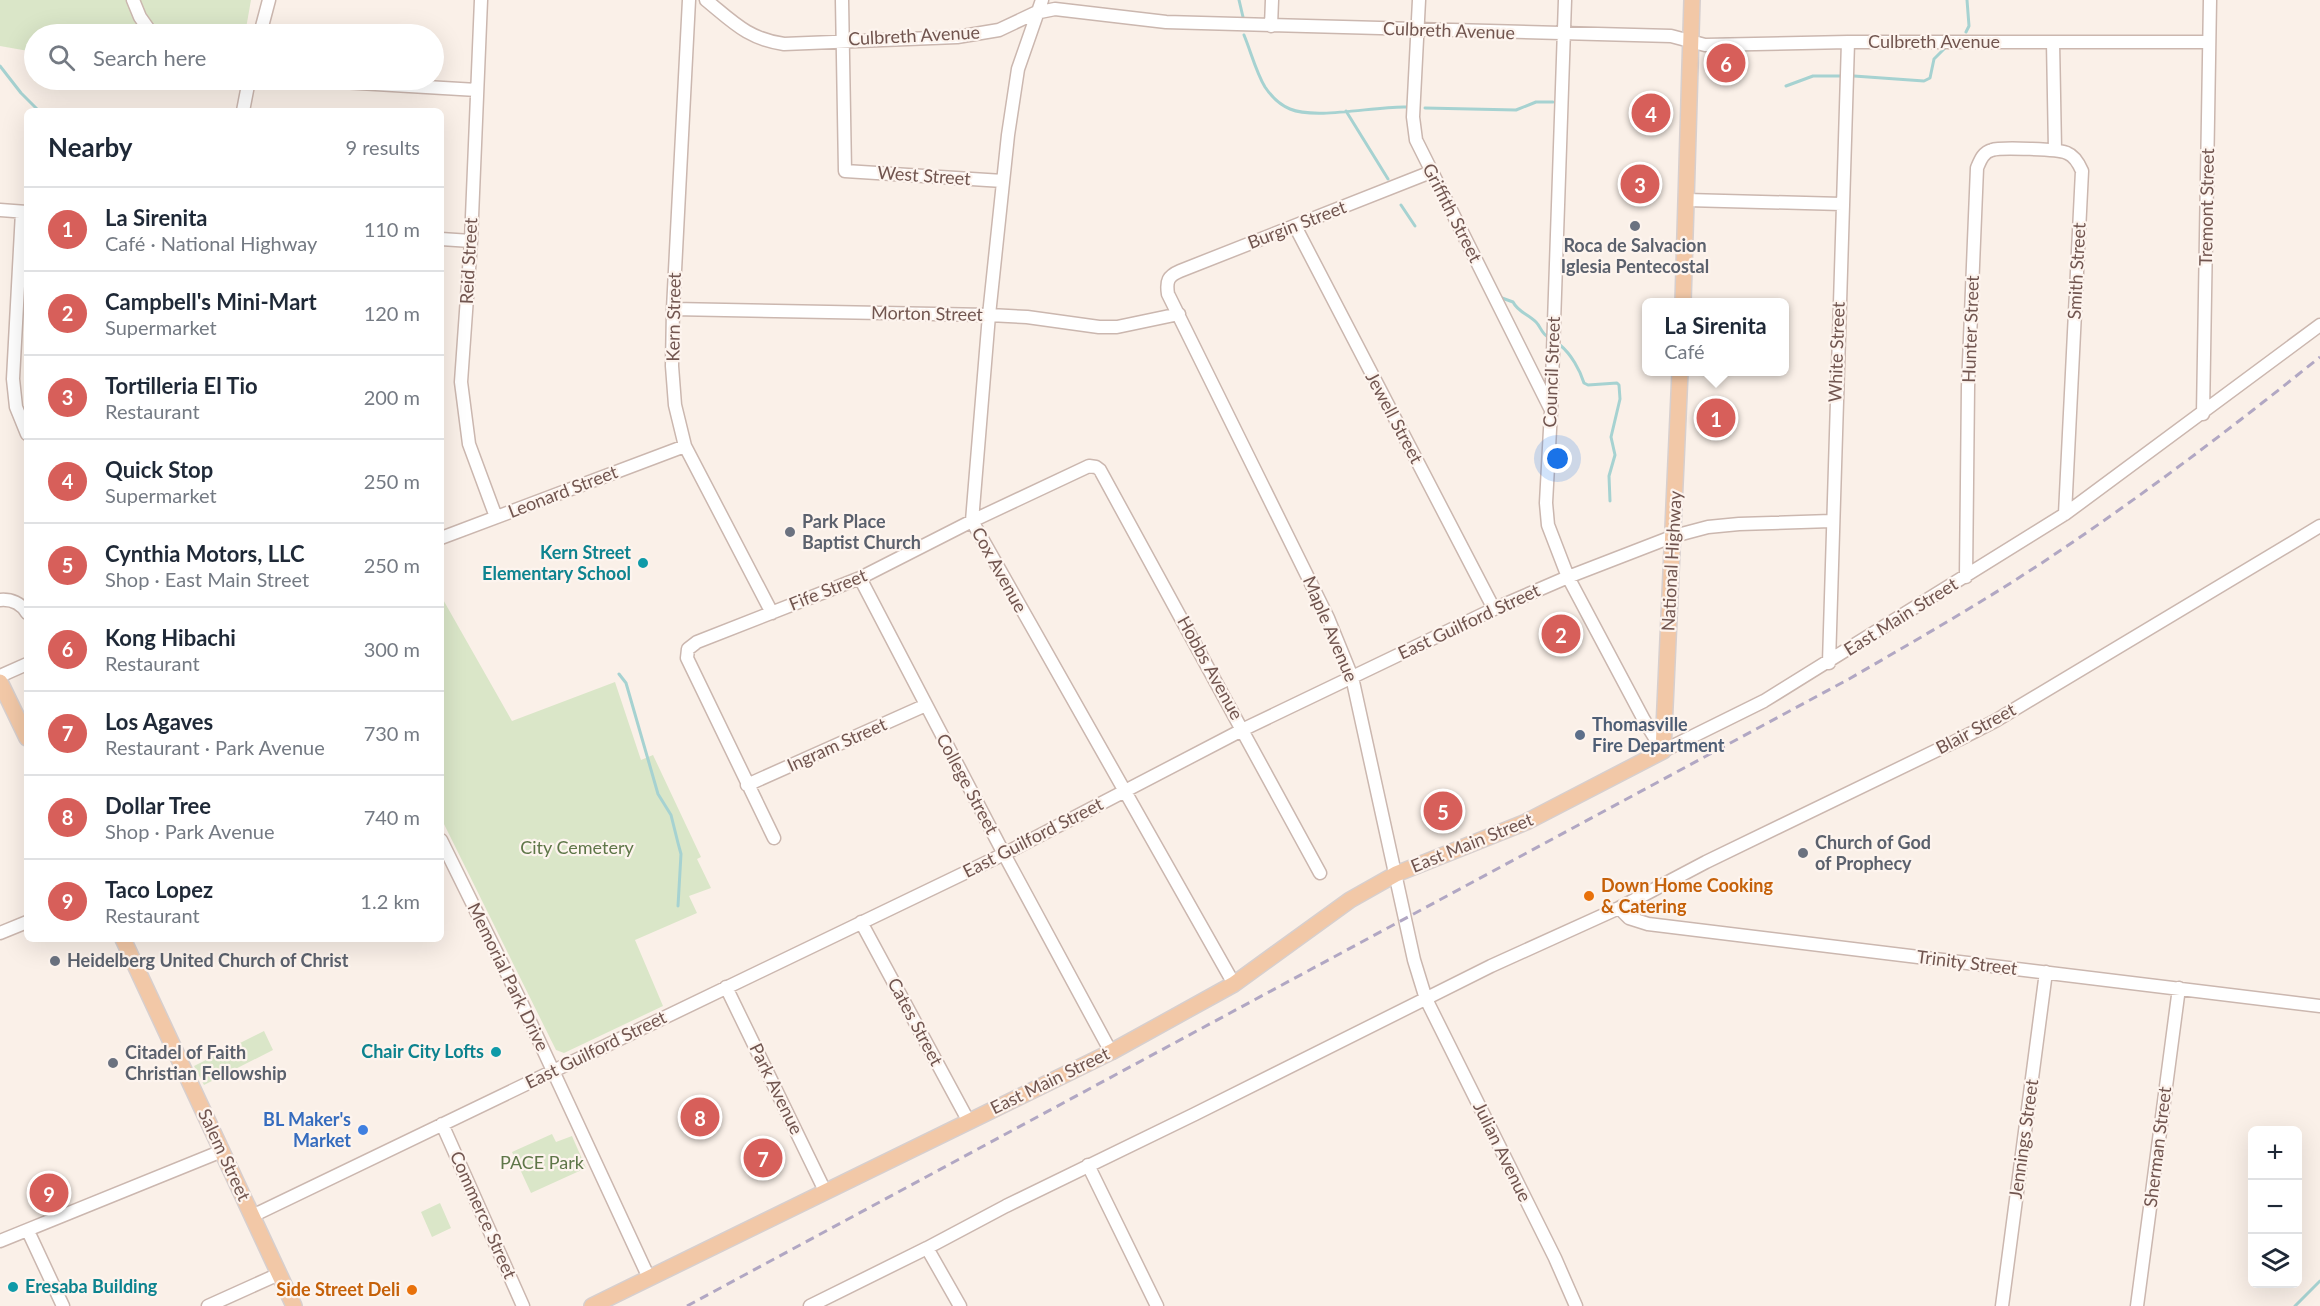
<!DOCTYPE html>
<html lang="en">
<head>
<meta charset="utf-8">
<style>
  :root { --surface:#fff; --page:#f2f2f3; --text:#1f2937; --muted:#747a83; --line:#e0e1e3; --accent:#d75f5a }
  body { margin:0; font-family:Lato,sans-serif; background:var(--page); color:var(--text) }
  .controls { position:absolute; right:18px; bottom:18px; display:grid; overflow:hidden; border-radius:9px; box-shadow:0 6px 24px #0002 }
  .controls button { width:54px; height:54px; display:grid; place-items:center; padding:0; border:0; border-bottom:2px solid var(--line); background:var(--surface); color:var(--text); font:30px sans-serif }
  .you { position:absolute; left:1558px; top:459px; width:21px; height:21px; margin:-15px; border:4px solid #fff; border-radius:50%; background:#1a73e8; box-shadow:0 0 0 9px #1a73e833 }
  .badge { display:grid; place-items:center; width:39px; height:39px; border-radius:50%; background:var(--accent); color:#fff; font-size:20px; font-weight:700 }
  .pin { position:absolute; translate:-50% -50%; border:3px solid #fff; box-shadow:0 2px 6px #0006 }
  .popup { position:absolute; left:1642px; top:298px; width:147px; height:78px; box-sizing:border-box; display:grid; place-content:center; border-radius:9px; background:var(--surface); filter:drop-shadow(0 2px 4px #0005); font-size:20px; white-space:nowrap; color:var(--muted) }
  .popup b { font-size:22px; color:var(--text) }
  .popup::after { content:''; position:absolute; left:50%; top:100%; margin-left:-12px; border:12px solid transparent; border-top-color:var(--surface) }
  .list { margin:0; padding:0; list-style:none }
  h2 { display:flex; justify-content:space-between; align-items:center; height:78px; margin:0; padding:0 24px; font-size:26px }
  h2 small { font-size:20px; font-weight:400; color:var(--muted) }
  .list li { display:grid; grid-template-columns:39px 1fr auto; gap:18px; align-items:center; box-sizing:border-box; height:84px; padding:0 24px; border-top:2px solid var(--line) }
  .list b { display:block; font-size:22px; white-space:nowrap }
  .list p { margin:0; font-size:20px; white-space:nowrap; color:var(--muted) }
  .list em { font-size:20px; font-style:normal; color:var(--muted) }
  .icon { flex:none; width:33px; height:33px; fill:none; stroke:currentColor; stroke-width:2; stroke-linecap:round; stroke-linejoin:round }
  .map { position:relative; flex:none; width:2320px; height:1306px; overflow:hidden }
  .search { position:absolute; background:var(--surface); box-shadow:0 6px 24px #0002; left:24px; top:24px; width:420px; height:66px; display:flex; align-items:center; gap:15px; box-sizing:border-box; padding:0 21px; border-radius:33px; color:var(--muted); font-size:22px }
  .panel { position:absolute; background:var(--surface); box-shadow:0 6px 24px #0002; left:24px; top:108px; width:420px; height:834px; border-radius:9px }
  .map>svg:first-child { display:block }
  .green { fill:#dae6c8 }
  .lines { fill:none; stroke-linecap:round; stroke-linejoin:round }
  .stream { stroke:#a6d2d1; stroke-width:3 }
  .minor-casing { stroke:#cbb7af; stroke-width:15 }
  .major-casing { stroke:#d7cfce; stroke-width:18 }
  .minor { stroke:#fff; stroke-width:12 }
  .major { stroke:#f2c8a7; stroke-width:15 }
  .rail { stroke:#b1a7c3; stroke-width:3; stroke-dasharray:9 6; stroke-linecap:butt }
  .worship-dot { fill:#6b7280; stroke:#fdf4ee; stroke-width:2 }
  .culture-dot { fill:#0f9aa8; stroke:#fdf4ee; stroke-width:2 }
  .service-dot { fill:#5c6f8a; stroke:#fdf4ee; stroke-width:2 }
  .food-dot { fill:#e8710a; stroke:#fdf4ee; stroke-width:2 }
  .shop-dot { fill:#3f7fe0; stroke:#fdf4ee; stroke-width:2 }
  .labels { text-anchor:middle; stroke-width:4.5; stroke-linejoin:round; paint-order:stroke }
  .street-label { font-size:18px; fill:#71554f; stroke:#fdf4ee }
  .worship-label { font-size:18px; font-weight:bold; fill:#5b616d; stroke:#fdf4ee; text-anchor:start }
  .culture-label { font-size:18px; font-weight:bold; fill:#0d838f; stroke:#fdf4ee; text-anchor:end }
  .service-label { font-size:18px; font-weight:bold; fill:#4e5e75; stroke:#fdf4ee; text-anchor:start }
  .park-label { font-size:18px; fill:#5e7648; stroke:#fdf4ee }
  .food-label { font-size:18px; font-weight:bold; fill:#c56008; stroke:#fdf4ee; text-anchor:start }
  .shop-label { font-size:18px; font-weight:bold; fill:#366cbe; stroke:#fdf4ee; text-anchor:end }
</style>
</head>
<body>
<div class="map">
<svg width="2320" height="1306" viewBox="0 0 2320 1306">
  <rect width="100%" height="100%" fill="#faf0e8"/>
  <path class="green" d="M0,0H251L245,34H34V52L0,46Z
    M441,596L512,721L615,682L641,760L653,755L701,857L697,859L711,888L689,896L697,913L635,940L663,1006L564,1053L556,1050L552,1042L441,818Z
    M264,1031L273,1050L204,1085L194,1066Z
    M552,1134L556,1142L572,1136L586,1168L531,1193L512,1152Z
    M440,1203L451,1228L432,1237L421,1212Z"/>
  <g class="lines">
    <path class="stream" d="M1239,0L1243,17
      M1966,32L1969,26L1967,0
      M1244,35C1251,52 1256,72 1265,87C1271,96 1280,105 1290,109C1316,120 1375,106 1406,107
      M0,66L21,93L39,111
      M1854,76L1924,81L1930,78L1934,59L1946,47
      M1786,86L1813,76H1841
      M1425,108L1516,110L1536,102H1553
      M1346,111L1388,179
      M1401,205L1415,226
      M1502,298L1513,302C1518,312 1528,314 1536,322C1541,327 1541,333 1548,337
      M1560,345C1571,354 1580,370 1584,383L1588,385L1617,383L1619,385L1620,399L1611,437L1615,455L1609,476L1610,501
      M619,674L626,683L658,794L671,815L678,843L681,854L678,906
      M2295,1306L2320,1281"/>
    <g class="minor-casing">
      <path id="minor" d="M133,0L140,17L152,34
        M481,0L471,241L461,382L469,444L496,517
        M689,0L673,309L672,366L675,405L685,446L772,613
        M706,0C733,22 748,39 784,44L957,37L999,30L1035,13L1055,9L1166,22L1671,36L1705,45L1848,42H2209
        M842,0L845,171L1003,181
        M1042,0L1018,69L1008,135L989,315L972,521L1234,984
        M1419,0L1413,117L1416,140L1550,408
        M1565,0L1551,411L1546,503L1548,525L1568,577L1644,720L1663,751L1764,701L2065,514L2320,325
        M1271,26L1272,0
        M260,34L269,0
        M2053,42L2055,150
        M308,80L477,90
        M243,111L249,80
        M1431,172L1180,271C1168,276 1166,281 1168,294L1328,618L1352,677L1414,960L1426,999L1555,1258L1576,1306
        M1687,200L1842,204
        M0,210L27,212
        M22,212L13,379L16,407L27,434
        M1295,226L1494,609
        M441,239L471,241
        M673,309L989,315L1027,317L1099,327H1117L1179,314
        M2203,414L2210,0
        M441,538L685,446
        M1966,577L1968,387L1977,168C1980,161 1983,152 1992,150C2000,147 2060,149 2067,153C2075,156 2079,164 2082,171L2065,514
        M860,578L1004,854L1111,1052
        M0,600C11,599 21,603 27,613
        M1829,663L1848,42
        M0,676L27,664
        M747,785L926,705
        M774,838L687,658L688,649L697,642L860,578L972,521L1089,466L1096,467L1100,470L1320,873
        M441,840L522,1004L649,1278
        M1619,908L1629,918L1648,924L2320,1006
        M861,922L969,1122
        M0,933L27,922
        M726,987L825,1191
        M442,1124L523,1306
        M1088,1165L1157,1306
        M252,1216L1004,854L1244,729L1494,609L1568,577L1674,536L1708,527L1739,524L1831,521
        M28,1231L63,1306
        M0,1241L222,1151
        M927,1248L960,1306
        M208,1306L279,1274
        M810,1306L927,1248L1006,1206L1195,1114L1491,966L1619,908L1706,862L1958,740L1995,721L2320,526
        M2002,1306L2046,972
        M2137,1306L2179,988"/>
    </g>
    <g class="major-casing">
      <path id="major" d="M1683,302L1692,0
        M0,682L27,738
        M123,939L294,1306
        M592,1306L1111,1052L1234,984L1350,900L1396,874L1526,822L1663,751L1680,372"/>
    </g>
    <use href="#minor" class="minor"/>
    <use href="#major" class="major"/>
    <path class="rail" d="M687,1306L1849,679C1923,636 1997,594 2067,546C2154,487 2238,423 2320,357"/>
  </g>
  <g class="worship-dot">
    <circle cx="1635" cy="226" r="6"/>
    <circle cx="790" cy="532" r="6"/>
    <circle cx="1803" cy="853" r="6"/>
    <circle cx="55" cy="961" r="6"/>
    <circle cx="113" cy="1063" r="6"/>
  </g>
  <g class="culture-dot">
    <circle cx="643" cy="563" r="6"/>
    <circle cx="496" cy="1052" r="6"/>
    <circle cx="13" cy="1287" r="6"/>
  </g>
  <circle class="service-dot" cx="1580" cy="735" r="6"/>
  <g class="food-dot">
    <circle cx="1589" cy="896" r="6"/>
    <circle cx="412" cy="1290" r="6"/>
  </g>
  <circle class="shop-dot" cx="363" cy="1130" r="6"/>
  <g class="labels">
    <g class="street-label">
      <text transform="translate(1449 31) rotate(2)" y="6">Culbreth Avenue</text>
      <text transform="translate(914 36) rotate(-3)" y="6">Culbreth Avenue</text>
      <text x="1934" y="48">Culbreth Avenue</text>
      <text transform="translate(924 176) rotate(4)" y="6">West Street</text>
      <text transform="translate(2207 207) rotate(-89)" y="6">Tremont Street</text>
      <text transform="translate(1452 213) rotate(63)" y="6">Griffith Street</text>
      <text transform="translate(1297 225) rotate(-21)" y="6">Burgin Street</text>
      <text transform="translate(469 261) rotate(-87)" y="6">Reid Street</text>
      <text transform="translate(2077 271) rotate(-87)" y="6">Smith Street</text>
      <text transform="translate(927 314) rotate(1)" y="6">Morton Street</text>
      <text transform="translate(674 317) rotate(-89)" y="6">Kern Street</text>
      <text transform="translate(1971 329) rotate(-88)" y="6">Hunter Street</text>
      <text transform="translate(1837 352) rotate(-88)" y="6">White Street</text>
      <text transform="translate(1552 372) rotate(-88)" y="6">Council Street</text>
      <text transform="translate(1394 418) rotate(62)" y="6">Jewell Street</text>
      <text transform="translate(563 492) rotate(-21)" y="6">Leonard Street</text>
      <text transform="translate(1672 561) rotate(-87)" y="6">National Highway</text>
      <text transform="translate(999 570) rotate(61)" y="6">Cox Avenue</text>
      <text transform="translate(828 590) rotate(-22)" y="6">Fife Street</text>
      <text transform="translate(1901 617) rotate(-32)" y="6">East Main Street</text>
      <text transform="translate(1469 622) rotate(-25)" y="6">East Guilford Street</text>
      <text transform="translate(1330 629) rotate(67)" y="6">Maple Avenue</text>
      <text transform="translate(1210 668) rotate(61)" y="6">Hobbs Avenue</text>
      <text transform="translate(1976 729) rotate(-28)" y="6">Blair Street</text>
      <text transform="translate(837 745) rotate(-24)" y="6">Ingram Street</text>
      <text transform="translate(967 784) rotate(62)" y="6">College Street</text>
      <text transform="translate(1033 838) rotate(-27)" y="6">East Guilford Street</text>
      <text transform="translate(1472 843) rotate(-22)" y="6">East Main Street</text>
      <text transform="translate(1967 963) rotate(7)" y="6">Trinity Street</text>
      <text transform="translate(508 977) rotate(64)" y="6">Memorial Park Drive</text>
      <text transform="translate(915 1022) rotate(62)" y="6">Cates Street</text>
      <text transform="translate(596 1050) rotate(-26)" y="6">East Guilford Street</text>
      <text transform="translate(1050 1081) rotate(-26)" y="6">East Main Street</text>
      <text transform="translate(776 1089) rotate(64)" y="6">Park Avenue</text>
      <text transform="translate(2024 1139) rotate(-82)" y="6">Jennings Street</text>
      <text transform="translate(2158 1147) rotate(-83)" y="6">Sherman Street</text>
      <text transform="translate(1502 1152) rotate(64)" y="6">Julian Avenue</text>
      <text transform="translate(224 1155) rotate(65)" y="6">Salem Street</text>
      <text transform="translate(483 1215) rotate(66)" y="6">Commerce Street</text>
    </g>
    <g class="worship-label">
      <text x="1635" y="252" text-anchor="middle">Roca de Salvacion<tspan x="1635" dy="21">Iglesia Pentecostal</tspan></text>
      <text x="802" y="528">Park Place<tspan x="802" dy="21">Baptist Church</tspan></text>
      <text x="1815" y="849">Church of God<tspan x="1815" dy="21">of Prophecy</tspan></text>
      <text x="67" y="967">Heidelberg United Church of Christ</text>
      <text x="125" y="1059">Citadel of Faith<tspan x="125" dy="21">Christian Fellowship</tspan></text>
    </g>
    <g class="culture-label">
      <text x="631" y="559">Kern Street<tspan x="631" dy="21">Elementary School</tspan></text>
      <text x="484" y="1058">Chair City Lofts</text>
      <text x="25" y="1293" text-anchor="start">Eresaba Building</text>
    </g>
    <g class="service-label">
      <text x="1592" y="731">Thomasville<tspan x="1592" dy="21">Fire Department</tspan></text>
    </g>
    <g class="park-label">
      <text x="577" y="854">City Cemetery</text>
      <text x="542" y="1169">PACE Park</text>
    </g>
    <g class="food-label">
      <text x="1601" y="892">Down Home Cooking<tspan x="1601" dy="21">&amp; Catering</tspan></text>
      <text x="400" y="1296" text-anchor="end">Side Street Deli</text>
    </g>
    <g class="shop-label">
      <text x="351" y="1126">BL Maker's<tspan x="351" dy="21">Market</tspan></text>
    </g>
  </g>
</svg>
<div class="controls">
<button>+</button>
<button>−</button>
<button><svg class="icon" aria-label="layers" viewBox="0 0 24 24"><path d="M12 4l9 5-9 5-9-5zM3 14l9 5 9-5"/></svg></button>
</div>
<div class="you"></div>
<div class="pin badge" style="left:1716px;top:418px">1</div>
<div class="popup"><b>La Sirenita</b>Café</div>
<div class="pin badge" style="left:1561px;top:634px">2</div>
<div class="pin badge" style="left:1640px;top:184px">3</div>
<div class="pin badge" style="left:1651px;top:113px">4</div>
<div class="pin badge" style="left:1443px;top:811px">5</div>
<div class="pin badge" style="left:1726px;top:63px">6</div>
<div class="pin badge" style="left:763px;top:1158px">7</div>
<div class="pin badge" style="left:700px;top:1117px">8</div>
<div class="pin badge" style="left:49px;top:1193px">9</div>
<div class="search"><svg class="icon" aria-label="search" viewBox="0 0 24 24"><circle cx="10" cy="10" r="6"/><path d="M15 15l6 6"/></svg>Search here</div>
<section class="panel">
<h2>Nearby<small>9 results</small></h2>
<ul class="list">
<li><span class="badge">1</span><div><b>La Sirenita</b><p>Café · National Highway</p></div><em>110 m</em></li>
<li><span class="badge">2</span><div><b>Campbell's Mini-Mart</b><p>Supermarket</p></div><em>120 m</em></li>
<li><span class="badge">3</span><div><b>Tortilleria El Tio</b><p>Restaurant</p></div><em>200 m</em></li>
<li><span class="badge">4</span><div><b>Quick Stop</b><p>Supermarket</p></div><em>250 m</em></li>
<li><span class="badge">5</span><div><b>Cynthia Motors, LLC</b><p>Shop · East Main Street</p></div><em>250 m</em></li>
<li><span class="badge">6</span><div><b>Kong Hibachi</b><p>Restaurant</p></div><em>300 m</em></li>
<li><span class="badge">7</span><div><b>Los Agaves</b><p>Restaurant · Park Avenue</p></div><em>730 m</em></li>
<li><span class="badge">8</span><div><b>Dollar Tree</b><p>Shop · Park Avenue</p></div><em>740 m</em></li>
<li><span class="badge">9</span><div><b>Taco Lopez</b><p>Restaurant</p></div><em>1.2 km</em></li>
</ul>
</section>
</div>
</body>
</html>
